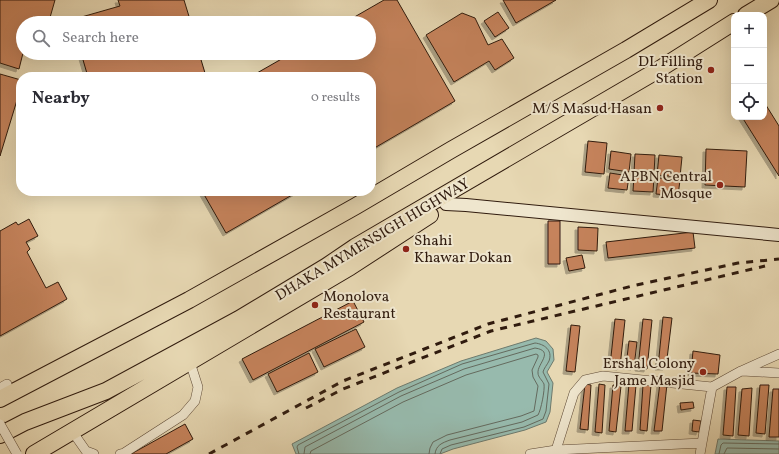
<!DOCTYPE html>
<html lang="en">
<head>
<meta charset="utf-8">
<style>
  :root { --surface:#fff; --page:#f7f7f7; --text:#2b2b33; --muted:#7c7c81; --line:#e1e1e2 }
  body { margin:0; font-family:Vollkorn,serif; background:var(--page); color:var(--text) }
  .controls { position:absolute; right:12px; top:12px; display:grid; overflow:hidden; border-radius:8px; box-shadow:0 4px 16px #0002 }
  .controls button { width:36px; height:36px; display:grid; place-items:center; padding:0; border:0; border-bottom:1px solid var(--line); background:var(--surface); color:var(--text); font:20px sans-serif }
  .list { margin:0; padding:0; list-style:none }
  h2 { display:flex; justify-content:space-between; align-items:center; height:52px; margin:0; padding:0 16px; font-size:17px }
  h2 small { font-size:13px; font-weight:400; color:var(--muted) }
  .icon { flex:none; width:22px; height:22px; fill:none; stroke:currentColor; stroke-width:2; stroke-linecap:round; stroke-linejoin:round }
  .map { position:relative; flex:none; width:779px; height:454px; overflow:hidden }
  .search { position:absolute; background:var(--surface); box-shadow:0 4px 16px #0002; left:16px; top:16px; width:360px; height:44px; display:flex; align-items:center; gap:10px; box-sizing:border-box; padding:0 14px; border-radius:22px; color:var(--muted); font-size:15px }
  .panel { position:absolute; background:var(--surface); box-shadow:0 4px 16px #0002; left:16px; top:72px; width:360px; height:124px; border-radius:16px }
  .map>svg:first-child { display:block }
  .water { fill:#97baad; stroke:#6e7a6d }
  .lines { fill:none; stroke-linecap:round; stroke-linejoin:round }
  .shore { stroke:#646a5e; stroke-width:1 }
  .building { fill:#c6835b; stroke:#301b0e; filter:url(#shadow) }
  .street-casing { stroke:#5e4a37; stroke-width:10 }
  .secondary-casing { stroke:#301b0e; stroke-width:14 }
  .highway-casing { stroke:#301b0e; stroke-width:18 }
  .street { stroke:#efe6ce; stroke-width:9 }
  .secondary { stroke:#efe6ce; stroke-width:12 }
  .highway { stroke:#e7d8b3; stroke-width:16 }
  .rail { stroke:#301b0e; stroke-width:3; stroke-dasharray:7 7; stroke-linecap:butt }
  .street-bridge-casing { stroke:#5e4a37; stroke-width:10; stroke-linecap:butt }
  .street-bridge { stroke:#efe6ce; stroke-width:9 }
  .poi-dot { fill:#8f2418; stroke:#efe6ce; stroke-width:1.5 }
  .labels { text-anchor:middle; stroke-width:4; stroke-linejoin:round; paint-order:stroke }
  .poi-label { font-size:15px; fill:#301b0e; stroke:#efe6ce; text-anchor:end }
  .street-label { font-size:15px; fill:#301b0e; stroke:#efe6ce }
</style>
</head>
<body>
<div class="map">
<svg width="779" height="454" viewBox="0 0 779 454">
  <defs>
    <filter id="shadow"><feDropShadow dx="-3" dy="3" stdDeviation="0" flood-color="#0004"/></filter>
  </defs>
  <rect width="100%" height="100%" fill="#e7d8b3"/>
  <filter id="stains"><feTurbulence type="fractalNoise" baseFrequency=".005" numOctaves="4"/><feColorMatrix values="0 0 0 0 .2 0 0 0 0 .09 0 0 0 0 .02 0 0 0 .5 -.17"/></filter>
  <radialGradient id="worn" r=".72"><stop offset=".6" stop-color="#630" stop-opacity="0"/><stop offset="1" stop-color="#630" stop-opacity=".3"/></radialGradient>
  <path class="water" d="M536,338L546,341L553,349L554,360L547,372L553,383L550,412L546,422L525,430L453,449L440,454H296L292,444L397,388L461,361Z
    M718,439L779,441V454H715Z"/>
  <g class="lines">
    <path class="shore" d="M299,454L297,447L298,445L399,392L462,364L535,343C544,344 553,350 549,361C547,365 544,368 543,372L549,384L546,411L543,419L524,427L451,445L442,449L440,454
      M304,454L305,447L401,396L464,369L535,348C555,351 537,364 538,373C538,377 542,380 544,384C545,390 541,410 538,415L522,422L450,440C442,443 436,445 435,454
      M310,454L311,451L403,402L466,375L536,354L538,355V357L532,370L533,377L538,386L534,411L521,416L447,435L433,442L430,448L429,454
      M719,454L721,445L723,443L779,444
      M724,454L727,448L779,449"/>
  </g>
  <path class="building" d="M0,0H55L49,21L34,17L32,23H23V53L19,69L0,63Z
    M118,0H184L191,23H72L71,20L120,6Z
    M384,0H397L455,101L371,150V77H250L292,53H369V23H344Z
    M503,0H556L516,23Z
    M498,12L509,28L495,37L484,21Z
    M462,13L475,18L488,45L502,39L514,58L495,70L489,61L454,82L426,35Z
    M81,53H199L205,73L190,77H88Z
    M0,74L21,80V87L0,156Z
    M764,102L779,126V176L742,117H764Z
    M588,141L607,143L604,174L585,172Z
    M706,149L747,151L745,187L705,185Z
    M611,151L631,154L629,172L609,169Z
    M635,154L655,155L654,174L634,173Z
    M659,155L682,157L680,177L657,175Z
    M610,173L629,176L627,190L608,188Z
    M634,176L654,177L653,192L633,191Z
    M658,178L680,180L678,196L656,194Z
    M202,191H299L226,233Z
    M29,219L38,236L26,242L30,249L27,252L46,288L58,282L67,299L0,336V231L16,222L18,225Z
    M548,221H560V264H548Z
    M578,227L598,228L597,251L578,250Z
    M693,232L695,248L608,258L606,242Z
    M582,255L585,268L569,271L566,258Z
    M353,301L364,322L253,380L242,359Z
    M663,317L672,318L666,367H658Z
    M615,319L625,320L620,367L610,366Z
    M643,319L652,320L647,369L638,368Z
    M571,325L580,326L575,372L566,371Z
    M356,329L365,347L324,367L315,349Z
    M629,341L637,342L634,367L626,366Z
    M693,351L720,355L718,374L691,373Z
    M309,353L318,372L277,392L268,374Z
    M660,383L667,384L662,431H654Z
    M585,384L591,385L588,430L580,429Z
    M599,384L605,385L602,433L595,432Z
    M629,384L636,385L632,431H625Z
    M613,385L621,386L616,432L609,431Z
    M643,385H651L647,431L640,430Z
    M760,385H769L765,434L756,433Z
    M727,387H736L733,436L723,435Z
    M752,388L749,436L738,435L742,389Z
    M773,389H779V437H769Z
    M693,402L694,408L681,410L680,403Z
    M693,420L701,421L699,432L692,431Z
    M185,424L193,439L166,454H131Z"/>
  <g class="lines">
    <g class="street-casing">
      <path id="street" d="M742,371L779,373
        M0,388L7,384
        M72,431L86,451L94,454
        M556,450L702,443
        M120,454L124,453L183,415L195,401L198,387L190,362
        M530,454L556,450L574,393L585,380L603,376L712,387
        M700,454L712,387L741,371L779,354"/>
    </g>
    <g class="secondary-casing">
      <path id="secondary" d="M446,204L466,205L779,235"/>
    </g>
    <g class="highway-casing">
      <path id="highway" d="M746,15L771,0
        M0,399L189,300L356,206L451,150L626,50L709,0
        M0,435L25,422L106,391L239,319L327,266L355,247L658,70L734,22
        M34,454L350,267L430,215"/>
    </g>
    <use href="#street" class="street"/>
    <use href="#secondary" class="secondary"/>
    <use href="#highway" class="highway"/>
    <path class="rail" d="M306,408L343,389L491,331L765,266
      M209,454L343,381L488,324L632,286L738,263L779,259"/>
    <g class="street-bridge-casing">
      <path id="street-bridge" d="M0,424L17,454"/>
    </g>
    <use href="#street-bridge" class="street-bridge"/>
  </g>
  <g class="poi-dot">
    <circle cx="711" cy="70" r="4"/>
    <circle cx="660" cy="108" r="4"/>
    <circle cx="720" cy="185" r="4"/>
    <circle cx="406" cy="249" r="4"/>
    <circle cx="315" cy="305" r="4"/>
    <circle cx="703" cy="372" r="4"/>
  </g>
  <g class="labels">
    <g class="poi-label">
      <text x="703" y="66">DL Filling<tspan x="703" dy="17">Station</tspan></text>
      <text x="652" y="113">M/S Masud Hasan</text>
      <text x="712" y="181">APBN Central<tspan x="712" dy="17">Mosque</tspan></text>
      <text x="414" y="245" text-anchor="start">Shahi<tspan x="414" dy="17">Khawar Dokan</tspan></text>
      <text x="323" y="301" text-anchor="start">Monolova<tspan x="323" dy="17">Restaurant</tspan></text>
      <text x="695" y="368">Ershal Colony<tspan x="695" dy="17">Jame Masjid</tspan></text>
    </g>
    <g class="street-label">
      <text transform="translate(372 239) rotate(-31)" y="5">DHAKA MYMENSIGH HIGHWAY</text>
    </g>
  </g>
  <rect width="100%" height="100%" filter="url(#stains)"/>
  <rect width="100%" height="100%" fill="url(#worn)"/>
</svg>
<div class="controls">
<button>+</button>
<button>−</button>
<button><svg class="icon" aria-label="locate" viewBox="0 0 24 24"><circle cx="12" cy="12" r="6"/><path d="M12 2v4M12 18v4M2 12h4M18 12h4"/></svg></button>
</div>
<div class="search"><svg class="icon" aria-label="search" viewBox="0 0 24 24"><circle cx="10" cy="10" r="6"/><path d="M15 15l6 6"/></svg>Search here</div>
<section class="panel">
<h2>Nearby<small>0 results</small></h2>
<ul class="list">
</ul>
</section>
</div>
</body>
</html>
